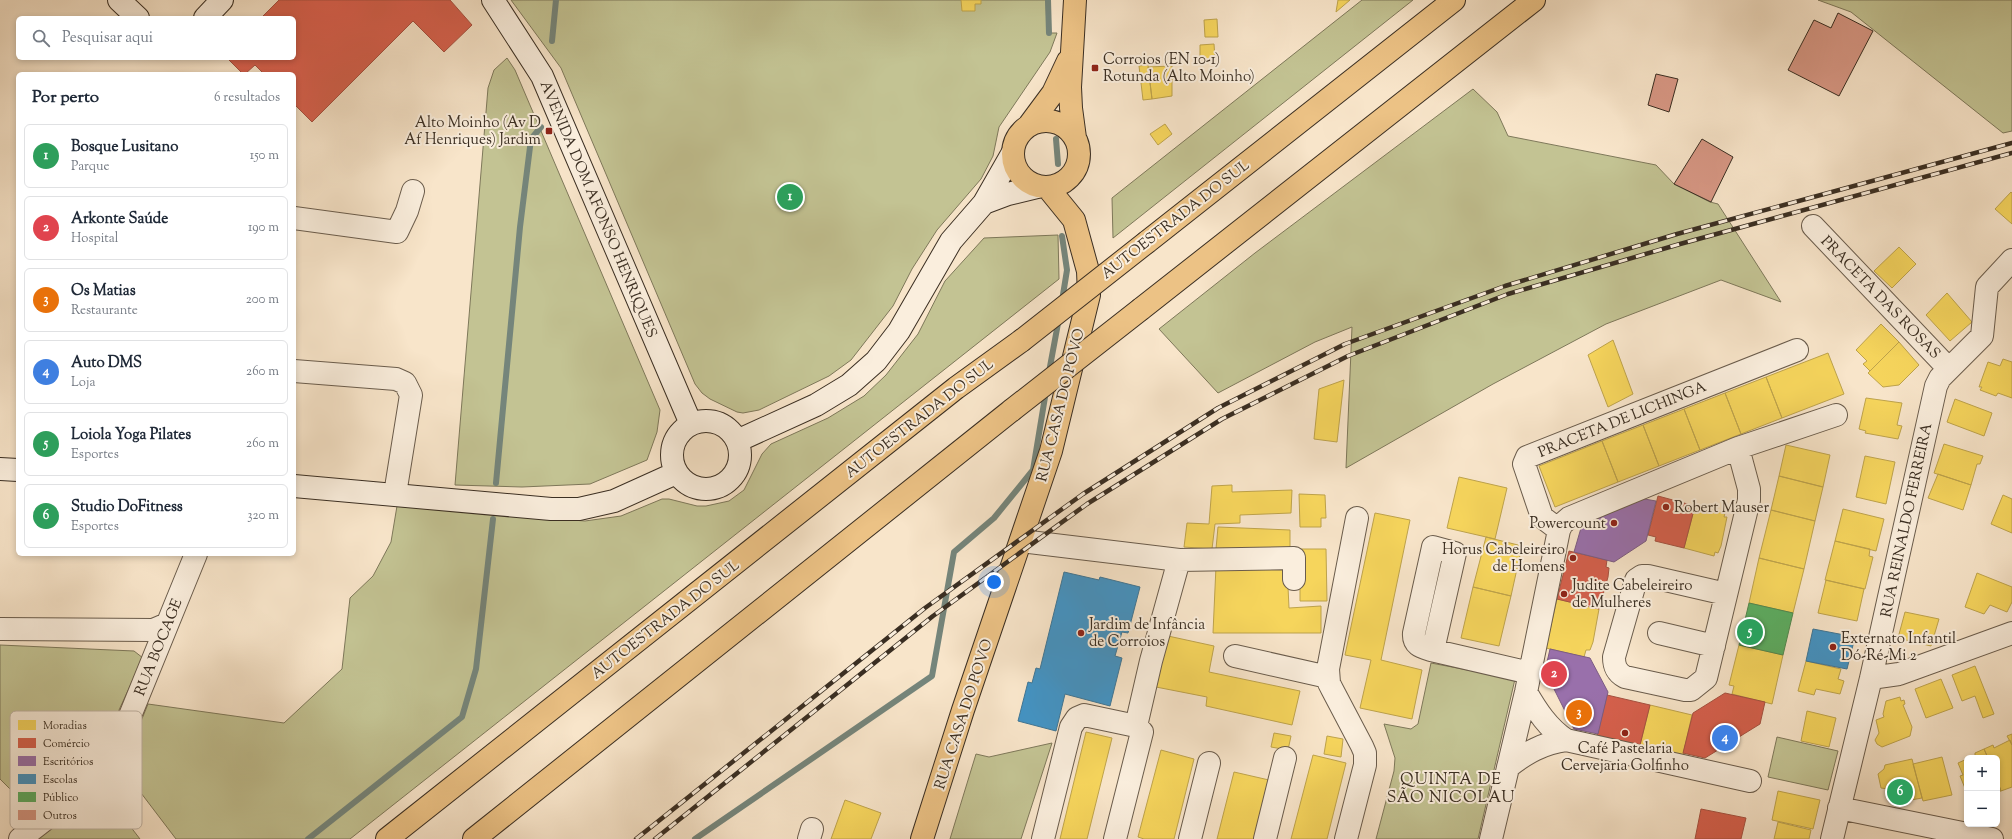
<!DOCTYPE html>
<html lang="pt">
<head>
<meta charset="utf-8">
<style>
  :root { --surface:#fff; --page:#f6f6f7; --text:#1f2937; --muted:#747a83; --line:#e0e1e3; --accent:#0f766e }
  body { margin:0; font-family:"Sorts Mill Goudy",serif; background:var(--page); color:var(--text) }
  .controls { position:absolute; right:12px; bottom:12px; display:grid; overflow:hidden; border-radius:6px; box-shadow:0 2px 6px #0003 }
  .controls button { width:36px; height:36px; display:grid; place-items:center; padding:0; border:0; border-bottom:1px solid var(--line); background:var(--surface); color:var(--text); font:20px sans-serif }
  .you { position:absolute; left:994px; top:582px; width:14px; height:14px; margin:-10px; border:3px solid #fff; border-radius:50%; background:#1a73e8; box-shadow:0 0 0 6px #1a73e833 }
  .badge { display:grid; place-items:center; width:26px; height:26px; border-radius:50%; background:var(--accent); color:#fff; font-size:13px; font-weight:700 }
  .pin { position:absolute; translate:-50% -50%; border:2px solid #fff; box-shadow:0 1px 4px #0006 }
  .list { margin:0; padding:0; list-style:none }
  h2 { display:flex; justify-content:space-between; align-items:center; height:52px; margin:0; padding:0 16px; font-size:17px }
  h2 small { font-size:13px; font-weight:400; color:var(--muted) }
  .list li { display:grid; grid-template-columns:26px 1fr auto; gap:12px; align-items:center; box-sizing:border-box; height:64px; margin:0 8px 8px; padding:0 8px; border:1px solid var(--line); border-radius:6px }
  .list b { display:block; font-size:15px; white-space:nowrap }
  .list p { margin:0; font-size:13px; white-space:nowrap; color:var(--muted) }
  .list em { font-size:13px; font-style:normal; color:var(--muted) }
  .icon { flex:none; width:22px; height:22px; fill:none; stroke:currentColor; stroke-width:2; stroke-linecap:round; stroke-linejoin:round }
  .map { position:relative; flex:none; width:2012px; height:839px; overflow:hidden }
  .search { position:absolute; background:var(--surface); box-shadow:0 2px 6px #0003; left:16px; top:16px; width:280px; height:44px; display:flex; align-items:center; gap:10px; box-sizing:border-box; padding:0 14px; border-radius:6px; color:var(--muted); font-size:15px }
  .panel { position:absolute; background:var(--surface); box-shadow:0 2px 6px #0003; left:16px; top:72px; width:280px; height:484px; border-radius:6px }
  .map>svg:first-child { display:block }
  .green { fill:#c3c393; stroke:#7e785a }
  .homes { fill:#f6d55c; stroke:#bea34b }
  .shops { fill:#d6604d; stroke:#a75140 }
  .offices { fill:#9970ab; stroke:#7c5c82 }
  .schools { fill:#4393c3; stroke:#407593 }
  .public { fill:#5aae61; stroke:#50884e }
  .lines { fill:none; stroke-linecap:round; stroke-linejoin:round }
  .stream { stroke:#75857b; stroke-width:6 }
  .building { fill:#d79784; stroke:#3a2e22 }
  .street-casing { stroke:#6a5c4c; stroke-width:24 }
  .secondary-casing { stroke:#3a2e22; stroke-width:24 }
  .primary-casing { stroke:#3a2e22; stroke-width:24 }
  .highway-casing { stroke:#3a2e22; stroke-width:24 }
  .street { stroke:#faeedd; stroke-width:22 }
  .secondary { stroke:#faeedd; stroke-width:22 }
  .primary { stroke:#ecc285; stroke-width:22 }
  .highway { stroke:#ecc285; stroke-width:22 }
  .rail-casing { stroke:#3a2e22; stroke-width:4.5 }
  .rail { stroke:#faeedd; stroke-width:3; stroke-dasharray:9; stroke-linecap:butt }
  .highway-bridge-casing { stroke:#3a2e22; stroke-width:24; stroke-linecap:butt }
  .highway-bridge { stroke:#ecc285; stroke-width:22 }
  .poi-dot { fill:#8f2418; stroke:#faeedd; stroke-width:1.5 }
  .labels { text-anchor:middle; stroke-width:4; stroke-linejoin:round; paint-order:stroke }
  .poi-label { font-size:15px; fill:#3a2e22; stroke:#faeedd; text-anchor:start }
  .street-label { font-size:15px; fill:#3a2e22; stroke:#faeedd }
  .neighbourhood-label { font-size:16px; letter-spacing:1px; fill:#3a2e22; stroke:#faeedd }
  .key { fill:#faeedd; stroke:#c0b4a5; stroke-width:1 }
  .key-label { font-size:11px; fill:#3a2e22 }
</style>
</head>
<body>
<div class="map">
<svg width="2012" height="839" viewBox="0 0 2012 839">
  <rect width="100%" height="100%" fill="#f8e5ca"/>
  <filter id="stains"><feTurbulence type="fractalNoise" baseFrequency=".005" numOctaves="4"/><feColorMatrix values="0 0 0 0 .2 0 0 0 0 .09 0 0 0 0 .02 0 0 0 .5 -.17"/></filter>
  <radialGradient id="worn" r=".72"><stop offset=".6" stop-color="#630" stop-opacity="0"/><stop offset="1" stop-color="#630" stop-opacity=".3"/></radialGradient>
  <path class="green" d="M511,0H1046L1047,33H1057L1050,52L999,127L993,156L981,179L937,230L912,269L893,306L851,360L829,376L759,410L743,413L737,412L710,399L702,393L695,384L561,68Z
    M1362,0H1413L1113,238L1112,198Z
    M1818,0H2012V131L2003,133L1851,12Z
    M507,58L515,70L660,410L657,432L647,460L590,484L522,487L455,485L488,88L494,70Z
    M1473,89L1497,112L1508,136L1656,165L1674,184L1710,202L1718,204L1781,302L1721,280L1606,324L1493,384L1346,468L1352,327L1315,342L1218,393L1159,329L1255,253Z
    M1058,235L1059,279L350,839H176L122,768L148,704L284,723L342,669L350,598L373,576L391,542L397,506L585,521L621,516L662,499H669L697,506H706L729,501L744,490L762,454L771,444L828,418L864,396L886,375L918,334L945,281L984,238Z
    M0,645L134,651L143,658L101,749L32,811L0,779Z
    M1431,663L1515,679L1478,839H1376L1394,771L1395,758L1384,724L1411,729L1418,724Z
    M1777,737L1838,751L1828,790L1768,777Z
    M1052,743L1021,839H950L976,754L989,757Z
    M99,786L140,839H30Z"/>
  <path class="homes" d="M961,0H981V4H975V11H962Z
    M1338,0H1350L1336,12Z
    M1217,19L1218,37H1205L1204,20Z
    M1214,44L1215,59H1200V45Z
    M1148,65L1152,99L1143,100L1139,66Z
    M1172,66V96L1152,99L1148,67Z
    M1165,124L1172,134L1158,145L1150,134Z
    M2011,192L2012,193V224L1995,209Z
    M1899,247L1916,264L1892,288L1874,271Z
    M1947,293L1972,322L1950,341L1926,315Z
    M1881,324L1899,342L1870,371L1863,364L1867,361L1856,350Z
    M1613,340L1633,394L1608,407L1588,355Z
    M1899,342L1919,365L1899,385L1883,387L1868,373Z
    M1828,353L1844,394L1782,418L1766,377Z
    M2003,359L2012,362V398L1998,393L1996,396L1980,390L1982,387H1979L1988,362L2000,366Z
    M1766,377L1782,418L1741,434L1725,393Z
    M1344,380L1337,442L1314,439L1319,389Z
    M1725,393L1741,434L1700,450L1684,409Z
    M1866,398L1902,403L1897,425L1902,426L1898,439L1865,433L1866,431L1859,429Z
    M1955,399L1992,413L1984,436L1947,422Z
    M1684,409L1700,450L1659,466L1643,425Z
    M1643,425L1659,466L1618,482L1602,441Z
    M1602,441L1618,482L1555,507L1539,466Z
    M1944,444L1983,456L1980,464H1977L1971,485L1934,473Z
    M1786,445L1830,455L1823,487L1779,476Z
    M1865,456L1895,462L1886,504L1856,497Z
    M1938,474L1971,485L1963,510L1928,498Z
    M1779,476L1823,487L1815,521L1771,510Z
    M1459,477L1507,488L1495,539L1447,528Z
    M1232,485V492L1292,490L1291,513L1240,515V523L1215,524L1212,549L1184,547L1187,523L1209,524L1212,486Z
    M1299,494L1325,495L1326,518H1321V527H1300Z
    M2003,495L2012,499V533L1991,524Z
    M1695,506L1725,513L1724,517H1727L1721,546L1718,553L1715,552L1714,556L1684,548Z
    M1843,509L1884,519L1876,551L1835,541Z
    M1771,510L1815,521L1804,569L1759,558Z
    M1375,513L1410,520L1381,660L1422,670L1412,719L1360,708L1371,660L1345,655Z
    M1218,527L1290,530V553L1216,549Z
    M1486,537L1522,546L1511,596L1473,587Z
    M1835,541L1870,549L1869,556L1873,557L1865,589L1825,580Z
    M1300,549H1326L1327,601H1300Z
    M1759,558L1804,569L1793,613L1749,603Z
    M1216,566H1287L1289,608L1321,606V633H1213Z
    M1977,573L2012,587V602L2007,612L1990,605L1984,614L1965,607Z
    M1826,580L1864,589L1857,621L1818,613Z
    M1473,587L1511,596L1499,646L1461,638Z
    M1557,599L1599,609L1593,642L1590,650H1586L1584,657L1546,648Z
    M1905,612L1939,619L1931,646L1898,638Z
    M1168,636L1214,646L1209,672L1300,691L1292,725L1206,706L1207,697L1156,687Z
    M1739,645L1783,655L1772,704L1732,694L1734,686L1729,685Z
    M1806,661L1841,669L1838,679L1844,681L1840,694L1816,689L1814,695L1798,691Z
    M1975,666L1994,714L1983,718L1975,696L1962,701L1952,675Z
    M1941,679L1953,708L1926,718L1915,689Z
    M1900,697L1901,701L1904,700L1905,704L1903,705L1912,727L1910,736L1882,747L1877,744L1875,740L1879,733L1876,720L1884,717L1883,714L1886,701Z
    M1650,705L1692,715L1682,759L1639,749Z
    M1807,711L1836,718L1829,747L1801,741Z
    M1086,732L1112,738L1087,839H1060Z
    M1274,733L1291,736L1288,750L1271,747Z
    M2012,734V745L2007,736Z
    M1327,736L1343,739L1341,757L1324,754Z
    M2010,740L2012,745V787L2001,791L1997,780V758H1988L1984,749L1993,745L1994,748Z
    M1984,749L1988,758H1970L1975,756V753Z
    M1161,750L1194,759L1174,839H1144L1138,837Z
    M1313,755L1346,763L1327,839H1291Z
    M1942,757L1952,795L1923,801L1913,764Z
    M1912,759L1922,798L1911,800L1890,795L1888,789L1881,788L1878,774L1884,769L1885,765Z
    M1967,759V793L1960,776L1963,775L1958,763Z
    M1234,772L1269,780L1254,839H1217Z
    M1997,780L2001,791L1997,792Z
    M1778,791L1820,800L1813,829L1772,820Z
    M845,800L881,813L871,839H831Z
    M1778,822L1811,830L1809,839H1774Z"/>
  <path class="shops" d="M279,0H450L472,25L444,52L413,21L312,122L294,104V74H264L255,65L245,74H243L227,58H294V18H261Z
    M1658,496L1695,506L1684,548L1655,541L1656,537L1648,535Z
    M1569,551L1607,560L1606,567L1609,568L1608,577L1599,609L1557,599Z
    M1725,693L1765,702L1760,724L1705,758L1683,753L1693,713Z
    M1607,695L1650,705L1639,749L1596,739Z
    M1701,809L1746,818L1741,839H1695Z"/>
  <path class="offices" d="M1633,497L1656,501L1646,541L1614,562L1574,552L1581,528Z
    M1550,649L1590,658L1608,692L1598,734L1574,729L1545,671Z"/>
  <path class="schools" d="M1064,572L1099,580L1100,577L1140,587L1128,633L1122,632L1115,656L1122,658L1110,706L1065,694L1056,731L1018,721L1028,682L1032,683L1036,668L1040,669Z
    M1813,629L1855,637L1847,669L1806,661Z"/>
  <path class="public" d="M1749,603L1793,613L1783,655L1739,645Z"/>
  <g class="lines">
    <path class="stream" d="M1048,0L1049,33
      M552,41L556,0
      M1056,139L1058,164
      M1062,301L1067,270L1062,236
      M1049,372L1059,318
      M496,483L520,227L531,139L541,127
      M308,839L462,717L476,669L493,519
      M695,839L932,676L954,552L994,518L1033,470L1046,391"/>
  </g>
  <path class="building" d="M1838,13L1873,31L1839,96L1788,70L1814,20L1831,28Z
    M1656,74L1678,79L1669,112L1648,105Z
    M1702,139L1733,157L1711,202L1674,184Z"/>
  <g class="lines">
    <g class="street-casing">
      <path id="street" d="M294,218L397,232L407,211L413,191
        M1813,226L1949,369
        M294,371L396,379L405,383L411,395L395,494
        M1559,530L1542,517L1524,464L1527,457L1797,350
        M1021,541L1179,560L1294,558V579
        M1726,594L1648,576H1642L1636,580L1614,657C1614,666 1616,672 1625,677L1685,690H1691L1706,678L1749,500V489L1738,448
        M0,629L153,630L167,624
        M1659,633L1714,646
        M1433,650L1455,553L1433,547L1414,633C1413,645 1421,647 1431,650L1530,673
        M1235,656L1328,677
        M1871,678L1899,674L2012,633
        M1526,692C1537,711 1548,728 1566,740L1750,781
        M1136,726L1151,661L1179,560
        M1508,767C1526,753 1543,743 1566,740
        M1839,808L1992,839
        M20,839L100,777L112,760L196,554
        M809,839L812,829
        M1043,839L1071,727L1077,718L1084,715L1136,726L1142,732L1115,839
        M1190,839L1209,763
        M1265,839L1285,758
        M1346,839L1365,765V753L1362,746L1332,689L1329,683L1328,669L1357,518
        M1491,839L1526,692L1559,530L1562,524L1569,518L1738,448L1836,415
        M1832,839L1871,678L1936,386L1940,378L1982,336L1987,287L2012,260"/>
    </g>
    <g class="secondary-casing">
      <path id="secondary" d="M119,0L138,18
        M493,0L542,76L691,424
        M205,18L222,0
        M984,203L1008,194L1037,187
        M672 455a34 34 0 1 1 68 0a34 34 0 1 1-68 0Z
        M737,441L816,405L849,385L876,361L899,331L951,241L984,203L1012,154
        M0,469L18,470
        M294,486L551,509H579L614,501L676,473"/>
    </g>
    <g class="primary-casing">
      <path id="primary" d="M1075,0L1070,87L1071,108L1075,138
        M1013 154a33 33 0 1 1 66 0a33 33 0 1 1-66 0Z
        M1030,124L1053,93L1068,61
        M922,839L963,710L1051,451L1089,295L1088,271L1074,220L1048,188"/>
    </g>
    <g class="highway-casing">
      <path id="highway" d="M1147,242L1454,0
        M1141,309L1534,0
        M387,839L956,388L1021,341
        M474,839L1012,410"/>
    </g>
    <use href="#street" class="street"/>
    <use href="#secondary" class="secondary"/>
    <use href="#primary" class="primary"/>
    <use href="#highway" class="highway"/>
    <g class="rail-casing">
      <path id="rail" d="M636,839L925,608L1083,494L1218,408L1345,344L1505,286L1677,234L2012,143
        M655,839L933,616L1087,504L1222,419L1348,356L1508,294L1680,244L2012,153"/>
    </g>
    <use href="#rail" class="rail"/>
    <g class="highway-bridge-casing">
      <path id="highway-bridge" d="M1021,341L1147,242
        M1012,410L1141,309"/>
    </g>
    <use href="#highway-bridge" class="highway-bridge"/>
  </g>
  <g class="poi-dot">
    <rect x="1091" y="64" width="8" height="8" rx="2"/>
    <rect x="545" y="127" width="8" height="8" rx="2"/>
    <circle cx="1666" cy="507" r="4"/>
    <circle cx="1614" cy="523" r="4"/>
    <circle cx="1573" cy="558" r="4"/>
    <circle cx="1564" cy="594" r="4"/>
    <circle cx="1081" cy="633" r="4"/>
    <circle cx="1833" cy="647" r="4"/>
    <circle cx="1625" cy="733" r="4"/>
  </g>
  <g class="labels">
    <g class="poi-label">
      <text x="1103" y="64">Corroios (EN 10-1)<tspan x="1103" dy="17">Rotunda (Alto Moinho)</tspan></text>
      <text x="541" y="127" text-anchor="end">Alto Moinho (Av D<tspan x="541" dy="17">Af Henriques) Jardim</tspan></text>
      <text x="1674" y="512">Robert Mauser</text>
      <text x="1606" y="528" text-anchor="end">Powercount</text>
      <text x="1565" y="554" text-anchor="end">Horus Cabeleireiro<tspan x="1565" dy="17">de Homens</tspan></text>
      <text x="1572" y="590">Judite Cabeleireiro<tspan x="1572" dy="17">de Mulheres</tspan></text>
      <text x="1089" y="629">Jardim de Infância<tspan x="1089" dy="17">de Corroios</tspan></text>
      <text x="1841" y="643">Externato Infantil<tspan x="1841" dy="17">Dó-Ré-Mi 2</tspan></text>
      <text x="1625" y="753" text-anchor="middle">Café Pastelaria<tspan x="1625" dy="17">Cervejaria Golfinho</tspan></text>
    </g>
    <g class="street-label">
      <text transform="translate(599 209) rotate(67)" y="5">AVENIDA DOM AFONSO HENRIQUES</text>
      <text transform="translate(1175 219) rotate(-38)" y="5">AUTOESTRADA DO SUL</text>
      <text transform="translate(1881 297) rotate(46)" y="5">PRACETA DAS ROSAS</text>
      <text transform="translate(1060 405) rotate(-76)" y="5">RUA CASA DO POVO</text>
      <text transform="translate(919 418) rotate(-38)" y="5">AUTOESTRADA DO SUL</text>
      <text transform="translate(1622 419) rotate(-22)" y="5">PRACETA DE LICHINGA</text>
      <text transform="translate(1906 520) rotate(-78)" y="5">RUA REINALDO FERREIRA</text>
      <text transform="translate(665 619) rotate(-38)" y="5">AUTOESTRADA DO SUL</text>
      <text transform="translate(158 647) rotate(-68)" y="5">RUA BOCAGE</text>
      <text transform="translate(963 714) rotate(-72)" y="5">RUA CASA DO POVO</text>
    </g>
    <g class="neighbourhood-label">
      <text x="1451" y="784">QUINTA DE<tspan x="1451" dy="18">SÃO NICOLAU</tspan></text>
    </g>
  </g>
  <rect x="10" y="711" width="132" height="118" rx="6" class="key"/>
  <rect x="18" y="720" width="18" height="10" fill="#f6d55c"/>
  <rect x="18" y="738" width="18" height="10" fill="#d6604d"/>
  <rect x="18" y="756" width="18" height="10" fill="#9970ab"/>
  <rect x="18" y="774" width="18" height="10" fill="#4393c3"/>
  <rect x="18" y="792" width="18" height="10" fill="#5aae61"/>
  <rect x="18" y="810" width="18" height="10" fill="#d79784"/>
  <g class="key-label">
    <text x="43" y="729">Moradias</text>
    <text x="43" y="747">Comércio</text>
    <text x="43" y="765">Escritórios</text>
    <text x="43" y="783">Escolas</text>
    <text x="43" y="801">Público</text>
    <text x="43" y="819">Outros</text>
  </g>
  <rect width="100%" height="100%" filter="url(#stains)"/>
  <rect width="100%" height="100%" fill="url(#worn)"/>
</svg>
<div class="controls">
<button>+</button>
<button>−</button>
</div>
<div class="you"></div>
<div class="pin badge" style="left:790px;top:197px;background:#2e9e5b">1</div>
<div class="pin badge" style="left:1554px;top:674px;background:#e0444e">2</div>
<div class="pin badge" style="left:1579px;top:713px;background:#e8710a">3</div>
<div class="pin badge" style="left:1725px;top:738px;background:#3f7fe0">4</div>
<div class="pin badge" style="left:1750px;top:632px;background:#2e9e5b">5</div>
<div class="pin badge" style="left:1900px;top:792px;background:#2e9e5b">6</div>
<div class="search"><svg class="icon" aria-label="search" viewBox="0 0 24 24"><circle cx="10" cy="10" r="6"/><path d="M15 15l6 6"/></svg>Pesquisar aqui</div>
<section class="panel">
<h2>Por perto<small>6 resultados</small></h2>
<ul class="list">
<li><span class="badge" style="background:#2e9e5b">1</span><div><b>Bosque Lusitano</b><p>Parque</p></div><em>150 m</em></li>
<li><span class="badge" style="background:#e0444e">2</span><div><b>Arkonte Saúde</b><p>Hospital</p></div><em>190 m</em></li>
<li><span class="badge" style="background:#e8710a">3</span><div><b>Os Matias</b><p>Restaurante</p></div><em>200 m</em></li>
<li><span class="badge" style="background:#3f7fe0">4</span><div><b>Auto DMS</b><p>Loja</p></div><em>260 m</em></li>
<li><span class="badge" style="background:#2e9e5b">5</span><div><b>Loiola Yoga Pilates</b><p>Esportes</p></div><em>260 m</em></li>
<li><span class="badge" style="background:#2e9e5b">6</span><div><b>Studio DoFitness</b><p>Esportes</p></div><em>320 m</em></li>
</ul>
</section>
</div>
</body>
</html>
